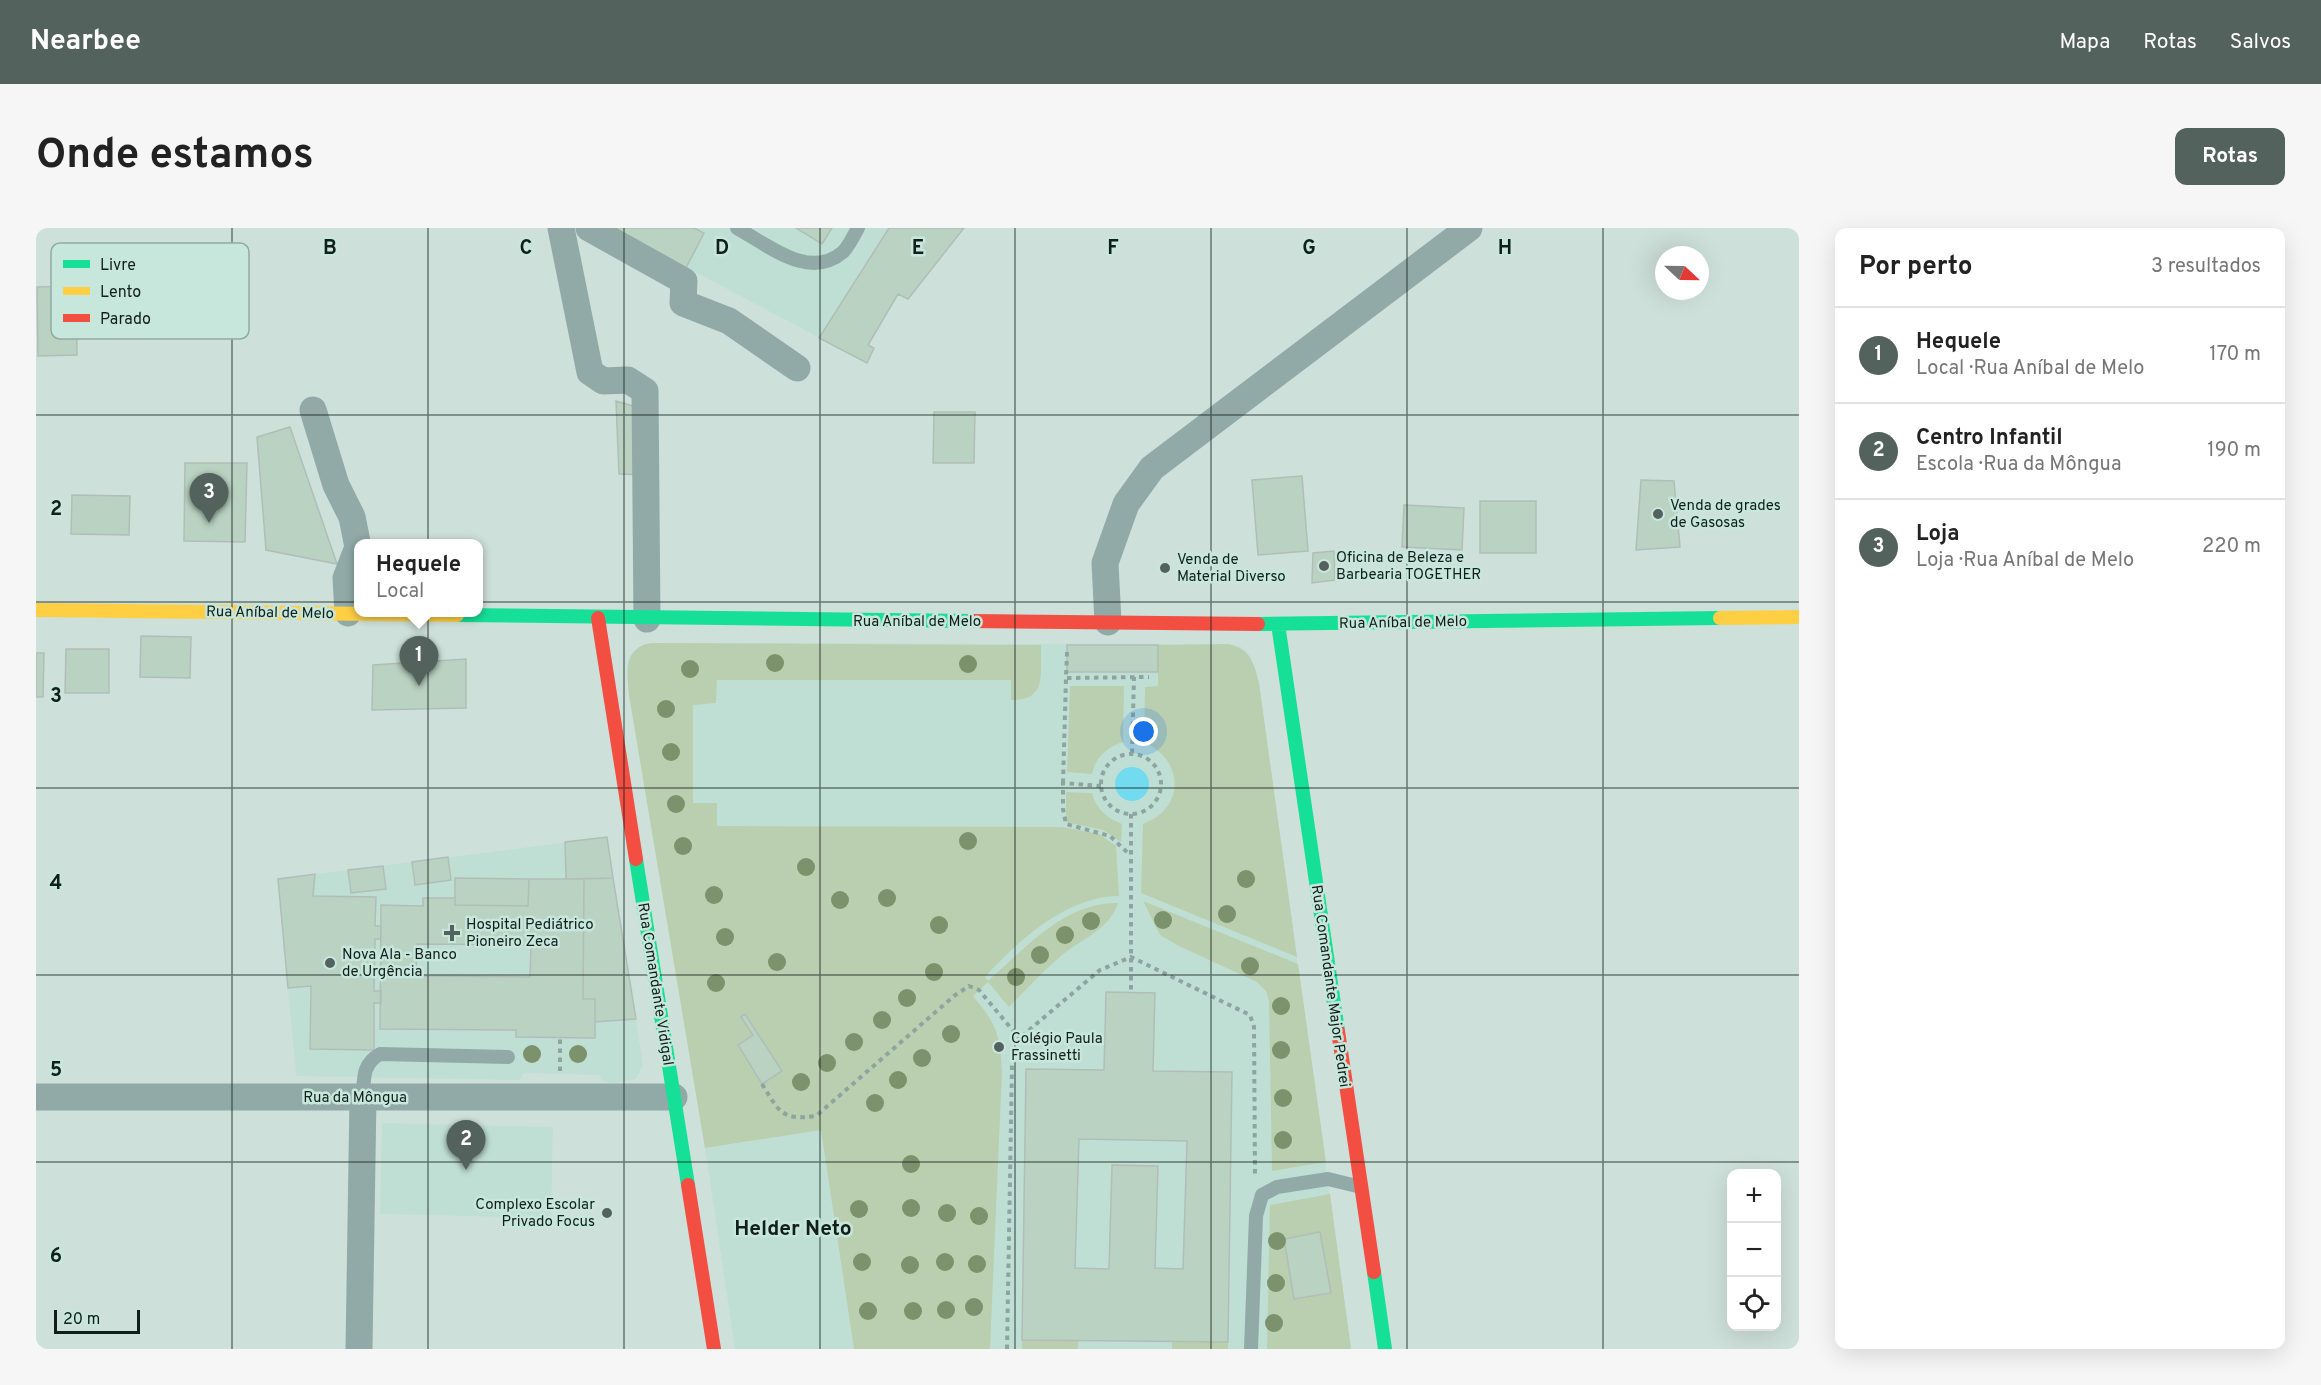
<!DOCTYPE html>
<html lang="pt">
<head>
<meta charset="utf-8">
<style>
  :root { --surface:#fff; --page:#f6f6f6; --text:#222; --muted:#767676; --line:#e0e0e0; --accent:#54625d }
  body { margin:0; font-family:Overpass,sans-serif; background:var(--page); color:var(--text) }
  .controls { position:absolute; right:18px; bottom:18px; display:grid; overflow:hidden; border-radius:12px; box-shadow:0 6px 24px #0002 }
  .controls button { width:54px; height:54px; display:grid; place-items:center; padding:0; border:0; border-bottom:2px solid var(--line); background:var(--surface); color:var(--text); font:30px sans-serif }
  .compass { position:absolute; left:1619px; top:18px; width:54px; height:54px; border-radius:50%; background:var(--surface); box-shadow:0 6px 24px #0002; rotate:112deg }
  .scale { position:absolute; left:18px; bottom:15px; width:86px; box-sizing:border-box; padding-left:6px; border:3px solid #121e1a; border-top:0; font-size:16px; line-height:21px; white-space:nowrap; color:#121e1a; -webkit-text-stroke:4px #c7e7dc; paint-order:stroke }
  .you { position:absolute; left:1108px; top:504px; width:21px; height:21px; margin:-15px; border:4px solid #fff; border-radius:50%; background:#1a73e8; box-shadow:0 0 0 9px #1a73e833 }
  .badge { display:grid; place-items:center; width:39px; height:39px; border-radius:50%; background:var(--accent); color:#fff; font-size:20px; font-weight:700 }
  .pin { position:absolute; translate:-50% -50px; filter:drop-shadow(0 2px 3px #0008) }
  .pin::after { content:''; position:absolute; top:32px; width:21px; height:18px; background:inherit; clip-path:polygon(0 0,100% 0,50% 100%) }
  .popup { position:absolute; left:318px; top:311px; width:129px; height:78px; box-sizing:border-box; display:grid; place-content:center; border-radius:12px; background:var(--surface); filter:drop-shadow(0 2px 4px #0005); font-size:20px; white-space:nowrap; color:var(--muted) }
  .popup b { font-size:22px; color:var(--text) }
  .popup::after { content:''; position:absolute; left:50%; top:100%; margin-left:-12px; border:12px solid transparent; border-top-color:var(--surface) }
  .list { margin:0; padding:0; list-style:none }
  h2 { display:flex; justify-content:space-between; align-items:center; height:78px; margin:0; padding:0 24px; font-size:26px }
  h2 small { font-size:20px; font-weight:400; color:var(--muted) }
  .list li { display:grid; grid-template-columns:39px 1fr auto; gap:18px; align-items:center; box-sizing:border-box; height:96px; padding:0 24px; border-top:2px solid var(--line) }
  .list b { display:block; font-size:22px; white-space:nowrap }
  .list p { margin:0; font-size:20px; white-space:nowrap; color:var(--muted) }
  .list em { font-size:20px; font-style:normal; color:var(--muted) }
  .icon { flex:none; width:33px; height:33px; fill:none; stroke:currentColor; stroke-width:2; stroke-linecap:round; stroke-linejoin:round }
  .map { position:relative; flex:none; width:1763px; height:1121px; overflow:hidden; border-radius:12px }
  header { display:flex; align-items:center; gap:36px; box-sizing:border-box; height:84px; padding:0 30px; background:var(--accent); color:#fff }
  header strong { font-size:28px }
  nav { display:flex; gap:33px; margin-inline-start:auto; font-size:21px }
  .intro { display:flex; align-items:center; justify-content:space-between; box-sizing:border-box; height:144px; padding:0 36px }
  h1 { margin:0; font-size:42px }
  .button { padding:15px 27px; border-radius:12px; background:var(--accent); color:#fff; font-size:21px; font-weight:700 }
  main { display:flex; gap:36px; padding:0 36px }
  aside { flex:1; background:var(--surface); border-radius:12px; box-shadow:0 6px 24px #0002 }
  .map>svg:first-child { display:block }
  .built { fill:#c0dfd4 }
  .green { fill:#b9cfaf; fill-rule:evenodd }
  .water { fill:#72dbf0 }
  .building { fill:#b9d2c2; stroke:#b1beb8; stroke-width:1.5; fill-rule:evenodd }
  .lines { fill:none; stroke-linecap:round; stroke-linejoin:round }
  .path { stroke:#8ea4a0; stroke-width:4; stroke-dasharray:4.5 4.5; stroke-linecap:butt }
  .lane { stroke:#91aaa7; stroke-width:14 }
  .street { stroke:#91aaa7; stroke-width:27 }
  .fast { stroke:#16e098; stroke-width:14 }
  .slow { stroke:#ffcf43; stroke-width:14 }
  .jam { stroke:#f24e42; stroke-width:14 }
  .tree { fill:#7c926c }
  .grid { fill:none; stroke:#121e1a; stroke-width:1.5; stroke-opacity:0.55 }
  .poi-dot { fill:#54625d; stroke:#c7e7dc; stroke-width:2 }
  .labels { text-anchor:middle; stroke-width:5; stroke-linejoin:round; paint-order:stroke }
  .poi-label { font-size:15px; fill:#121e1a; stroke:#c7e7dc; text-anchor:start }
  .street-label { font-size:15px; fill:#121e1a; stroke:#c7e7dc }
  .district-label { font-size:21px; font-weight:bold; fill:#121e1a; stroke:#c7e7dc }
  .key { fill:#c7e7dc; stroke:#91aba2; stroke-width:1.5 }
  .key-label { font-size:16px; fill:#121e1a }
  .grid-label { font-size:20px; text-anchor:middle; font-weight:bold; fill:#121e1a; stroke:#c7e7dc; stroke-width:5; stroke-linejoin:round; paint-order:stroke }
</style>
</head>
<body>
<header>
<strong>Nearbee</strong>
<nav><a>Mapa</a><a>Rotas</a><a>Salvos</a></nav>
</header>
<div class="intro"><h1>Onde estamos</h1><a class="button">Rotas</a></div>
<main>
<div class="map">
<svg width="1763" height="1121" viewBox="0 0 1763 1121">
  <rect width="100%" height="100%" fill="#cee0da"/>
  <path class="built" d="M576,0H928L872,71L862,67L833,117L838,120L831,135Z
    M616,415L1192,416L1205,419L1213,426L1223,455L1315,1121H699L669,920L593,467L591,438L593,429L607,416Z
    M571,609L607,837L600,851L577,855L566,853L563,847L488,845L484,852H479L260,848L242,651Z
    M346,895L517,899L515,990L344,986Z"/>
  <path class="green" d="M616,415L1005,417C1004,445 1012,473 975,472V452H681L680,475L657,477V575H681V598L1026,599L1063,606L1080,618L1083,668C1032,668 982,712 949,749L952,753C990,720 1028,674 1082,675C1073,702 1047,710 1026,727C1007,743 990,762 973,779L952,754L937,768C961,797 964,806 966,844L954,1121H818L785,902L669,920L593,467C591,445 587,419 616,415ZM709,787L745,843L727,855L702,817L717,807Z
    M1192,416C1214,421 1218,434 1223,455L1261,729L1105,665L1107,596C1150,580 1148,532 1108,514L1109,459L1122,458V417Z
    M1034,458H1088L1087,514C1072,519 1059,529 1056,546L1031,544Z
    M1030,564L1056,565C1060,581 1071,590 1086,596L1085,614L1067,602L1030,594Z
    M1107,673L1262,736L1290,934L1236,943L1233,773L1230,763L1221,754L1143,718L1124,707Z
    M1294,966L1315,1121H1231L1234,977Z
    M986,1112H1042V1121H986Z
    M1136,1113L1192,1114V1121H1136Z"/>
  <path class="water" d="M1079 556a17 17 0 1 1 34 0a17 17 0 1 1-34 0Z"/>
  <path class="building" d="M576,0H658L668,5L650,40Z
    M760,0H796L786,16Z
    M853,0H928L872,71L862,66L832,117L838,120L831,135L783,110Z
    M40,58L41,127L2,128L1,59Z
    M580,173L604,180L610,247L583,246Z
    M898,184H939L938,235H897Z
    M254,199L301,336L230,322L221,209Z
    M149,235H211L209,314L148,313Z
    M1266,248L1272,323L1222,327L1216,252Z
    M1605,252L1638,253L1644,319L1600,322Z
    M36,267L94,268L93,307L35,306Z
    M1444,273H1500V325H1444Z
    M1368,277L1428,280L1426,322L1366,319Z
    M1298,323L1299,352L1276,355L1277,325Z
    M105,408L155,409L154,450L104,449Z
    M1031,417H1122V444H1031Z
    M30,421H73V465H29Z
    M0,425H8L7,469H0Z
    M430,431V480L336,482L337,437Z
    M571,609L577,650L530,651L529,614Z
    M412,629L415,652L379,657L376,634Z
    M347,638L350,661L315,665L312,642Z
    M279,646L277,668L340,669L339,698H345V711H339L338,763H345V775H338V822L274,821L275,758L252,760L242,651Z
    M419,650L493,651L492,678L419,677Z
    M577,650L600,791L559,794V771H547L548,651Z
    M493,651H548L547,771H559V810L480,809V802L344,801L345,677L387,678V670H419V677L492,678ZM381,716L495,717L494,749L380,748Z
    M1070,764L1119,765L1117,843L1196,844L1192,1114L986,1112L990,841L1068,842ZM1043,911L1151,913L1147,1041L1119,1040L1122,938L1076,937L1073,1041L1039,1040Z
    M709,786L746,843L726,856L702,817L717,807L705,789Z
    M1284,1004L1295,1065L1258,1071L1248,1011Z"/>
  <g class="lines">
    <path class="path" d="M1031,424L1030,450L1113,449
      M1096,525L1098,449
      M1065 556a30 30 0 1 1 60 0a30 30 0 1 1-60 0Z
      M1027,555L1030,450
      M1065,558L1027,555V581L1030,596L1074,608L1094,627
      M1095,586V764
      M524,843V809
      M726,856C743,883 745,893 780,888L918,768L933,758L943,762L984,811
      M971,1121L976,838L980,818L986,808L1064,742L1095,729L1214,787L1218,799L1219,948"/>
    <path class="lane" d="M701,0C732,17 773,53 807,24C813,18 818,7 822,0
      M327,869C328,851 326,836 344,826L472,829
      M1215,1121L1220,988L1226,967L1241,959L1292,951L1325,959"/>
    <path class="street" d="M525,0L554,144L567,153L592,152L609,163L611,391
      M553,0L648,53L647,75L693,93L761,140
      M277,182L300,257L316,289L322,319L310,350L312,385
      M1072,394L1069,335L1090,276L1116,240L1433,0
      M0,869H638
      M323,1121L327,869"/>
    <path class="fast" d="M421,387L935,393
      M1222,396L1684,390
      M1242,396L1302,803
      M600,631L652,957
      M1338,1044L1349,1121"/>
    <path class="slow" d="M0,382L421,387
      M1684,390L1763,389"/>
    <path class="jam" d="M562,390L600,631
      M935,393L1222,396
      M1302,803L1338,1044
      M652,957L678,1121"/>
  </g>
  <g class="tree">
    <circle cx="739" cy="435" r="9"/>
    <circle cx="932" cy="436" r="9"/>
    <circle cx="654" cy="441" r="9"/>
    <circle cx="630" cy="481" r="9"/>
    <circle cx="635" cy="524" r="9"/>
    <circle cx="640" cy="576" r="9"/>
    <circle cx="932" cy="613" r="9"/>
    <circle cx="647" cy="618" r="9"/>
    <circle cx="770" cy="639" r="9"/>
    <circle cx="1210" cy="651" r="9"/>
    <circle cx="678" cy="667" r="9"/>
    <circle cx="851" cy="670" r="9"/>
    <circle cx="804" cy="672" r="9"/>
    <circle cx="1191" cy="686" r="9"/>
    <circle cx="1127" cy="692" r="9"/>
    <circle cx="1055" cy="693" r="9"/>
    <circle cx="903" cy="697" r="9"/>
    <circle cx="1029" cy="707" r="9"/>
    <circle cx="689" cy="709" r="9"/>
    <circle cx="1004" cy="727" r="9"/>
    <circle cx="741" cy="734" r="9"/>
    <circle cx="1214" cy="738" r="9"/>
    <circle cx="898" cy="744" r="9"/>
    <circle cx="980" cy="749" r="9"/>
    <circle cx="680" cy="755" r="9"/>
    <circle cx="871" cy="770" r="9"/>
    <circle cx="1245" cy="778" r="9"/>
    <circle cx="846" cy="792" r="9"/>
    <circle cx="915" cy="806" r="9"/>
    <circle cx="818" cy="814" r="9"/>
    <circle cx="1245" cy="822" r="9"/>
    <circle cx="496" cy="826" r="9"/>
    <circle cx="542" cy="826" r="9"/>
    <circle cx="886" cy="830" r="9"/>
    <circle cx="791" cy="835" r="9"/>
    <circle cx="862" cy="852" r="9"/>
    <circle cx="765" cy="854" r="9"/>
    <circle cx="1247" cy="870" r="9"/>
    <circle cx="839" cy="875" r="9"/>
    <circle cx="1247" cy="912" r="9"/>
    <circle cx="875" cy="936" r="9"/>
    <circle cx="875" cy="980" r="9"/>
    <circle cx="823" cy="981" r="9"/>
    <circle cx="911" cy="985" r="9"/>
    <circle cx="943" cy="988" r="9"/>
    <circle cx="1241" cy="1013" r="9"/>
    <circle cx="826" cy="1034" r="9"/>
    <circle cx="909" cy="1034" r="9"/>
    <circle cx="941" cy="1036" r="9"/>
    <circle cx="874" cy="1037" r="9"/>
    <circle cx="1240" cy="1055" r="9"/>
    <circle cx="938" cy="1079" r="9"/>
    <circle cx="910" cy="1082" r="9"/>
    <circle cx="832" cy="1083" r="9"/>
    <circle cx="877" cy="1083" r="9"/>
    <circle cx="1238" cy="1095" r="9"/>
  </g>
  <path class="grid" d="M196,0V1121M392,0V1121M588,0V1121M784,0V1121M979,0V1121M1175,0V1121M1371,0V1121M1567,0V1121M0,187H1763M0,374H1763M0,560H1763M0,747H1763M0,934H1763"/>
  <g class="poi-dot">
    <circle cx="1622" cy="286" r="6"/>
    <circle cx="1288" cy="338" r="6"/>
    <circle cx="1129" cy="340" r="6"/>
    <path d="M413 696h6v6h6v6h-6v6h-6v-6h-6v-6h6z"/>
    <circle cx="294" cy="735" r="6"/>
    <circle cx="963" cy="819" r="6"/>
    <circle cx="571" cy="985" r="6"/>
  </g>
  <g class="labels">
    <g class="poi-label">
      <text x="1634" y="282">Venda de grades<tspan x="1634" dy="17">de Gasosas</tspan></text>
      <text x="1300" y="334">Oficina de Beleza e<tspan x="1300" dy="17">Barbearia TOGETHER</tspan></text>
      <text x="1141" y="336">Venda de<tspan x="1141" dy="17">Material Diverso</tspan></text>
      <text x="430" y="701">Hospital Pediátrico<tspan x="430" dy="17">Pioneiro Zeca</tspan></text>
      <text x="306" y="731">Nova Ala - Banco<tspan x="306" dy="17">de Urgência</tspan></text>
      <text x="975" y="815">Colégio Paula<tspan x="975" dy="17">Frassinetti</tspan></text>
      <text x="559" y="981" text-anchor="end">Complexo Escolar<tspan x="559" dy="17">Privado Focus</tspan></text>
    </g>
    <g class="street-label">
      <text transform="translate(234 384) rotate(1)" y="5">Rua Aníbal de Melo</text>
      <text x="881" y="398">Rua Aníbal de Melo</text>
      <text transform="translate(1367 394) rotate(-1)" y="5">Rua Aníbal de Melo</text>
      <text transform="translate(620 756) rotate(81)" y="5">Rua Comandante Vidigal</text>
      <text transform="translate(1295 758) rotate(82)" y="5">Rua Comandante Major Pedrei</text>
      <text x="319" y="874">Rua da Môngua</text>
    </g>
    <g class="district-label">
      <text x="757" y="1007">Helder Neto</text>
    </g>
  </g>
  <rect x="15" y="15" width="198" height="96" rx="9" class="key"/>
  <rect x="27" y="32" width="27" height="8" fill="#16e098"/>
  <rect x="27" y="59" width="27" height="8" fill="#ffcf43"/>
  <rect x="27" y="86" width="27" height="8" fill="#f24e42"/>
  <g class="key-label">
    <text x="64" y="42">Livre</text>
    <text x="64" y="69">Lento</text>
    <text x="64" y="96">Parado</text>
  </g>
  <g class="grid-label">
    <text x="294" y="26">B</text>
    <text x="490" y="26">C</text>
    <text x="686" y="26">D</text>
    <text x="882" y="26">E</text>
    <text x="1077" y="26">F</text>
    <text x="1273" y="26">G</text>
    <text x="1469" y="26">H</text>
    <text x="20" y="287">2</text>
    <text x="20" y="474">3</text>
    <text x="20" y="661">4</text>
    <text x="20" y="848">5</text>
    <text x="20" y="1034">6</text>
  </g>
</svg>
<div class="controls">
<button>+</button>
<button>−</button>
<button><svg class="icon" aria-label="locate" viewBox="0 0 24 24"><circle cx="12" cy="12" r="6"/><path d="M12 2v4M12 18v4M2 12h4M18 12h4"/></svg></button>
</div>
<svg class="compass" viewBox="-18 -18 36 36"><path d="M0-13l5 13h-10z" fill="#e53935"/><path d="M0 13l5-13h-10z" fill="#767676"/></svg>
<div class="scale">20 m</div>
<div class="you"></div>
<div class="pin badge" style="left:383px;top:458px">1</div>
<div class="popup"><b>Hequele</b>Local</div>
<div class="pin badge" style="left:430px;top:942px">2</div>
<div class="pin badge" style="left:173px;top:295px">3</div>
</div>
<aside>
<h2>Por perto<small>3 resultados</small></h2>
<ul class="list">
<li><span class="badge">1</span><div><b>Hequele</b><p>Local · Rua Aníbal de Melo</p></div><em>170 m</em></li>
<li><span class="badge">2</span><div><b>Centro Infantil</b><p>Escola · Rua da Môngua</p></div><em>190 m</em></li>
<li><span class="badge">3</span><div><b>Loja</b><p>Loja · Rua Aníbal de Melo</p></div><em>220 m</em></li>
</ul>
</aside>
</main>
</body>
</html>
